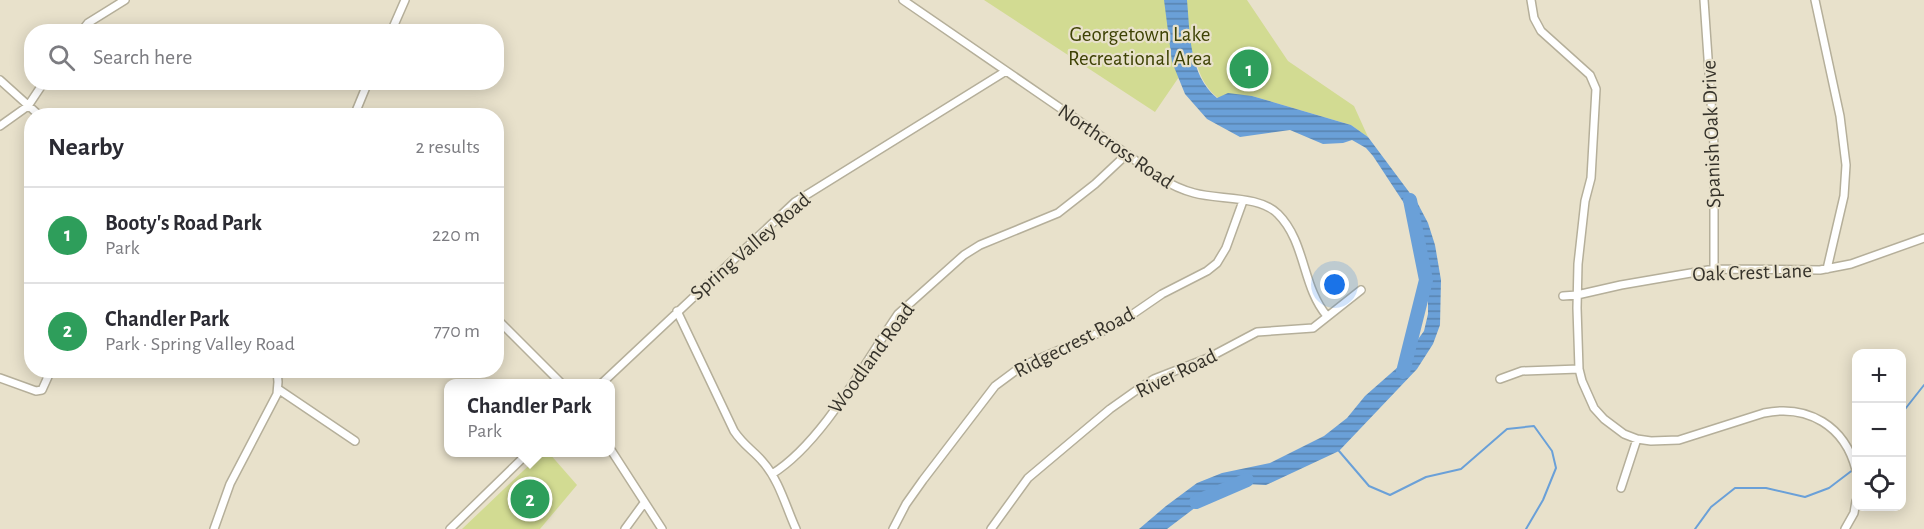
<!DOCTYPE html>
<html lang="en">
<head>
<meta charset="utf-8">
<style>
  :root { --surface:#fff; --page:#f2f2f3; --text:#2b2b33; --muted:#7c7c81; --line:#e1e1e2; --accent:#db2777 }
  body { margin:0; font-family:"Alegreya Sans",sans-serif; background:var(--page); color:var(--text) }
  .controls { position:absolute; right:18px; bottom:18px; display:grid; overflow:hidden; border-radius:12px; box-shadow:0 3px 15px #0003 }
  .controls button { width:54px; height:54px; display:grid; place-items:center; padding:0; border:0; border-bottom:2px solid var(--line); background:var(--surface); color:var(--text); font:30px sans-serif }
  .you { position:absolute; left:1335px; top:285px; width:21px; height:21px; margin:-15px; border:4px solid #fff; border-radius:50%; background:#1a73e8; box-shadow:0 0 0 9px #1a73e833 }
  .badge { display:grid; place-items:center; width:39px; height:39px; border-radius:50%; background:var(--accent); color:#fff; font-size:20px; font-weight:700 }
  .pin { position:absolute; translate:-50% -50%; border:3px solid #fff; box-shadow:0 2px 6px #0006 }
  .popup { position:absolute; left:444px; top:379px; width:171px; height:78px; box-sizing:border-box; display:grid; place-content:center; border-radius:12px; background:var(--surface); filter:drop-shadow(0 2px 4px #0005); font-size:20px; white-space:nowrap; color:var(--muted) }
  .popup b { font-size:22px; color:var(--text) }
  .popup::after { content:''; position:absolute; left:50%; top:100%; margin-left:-12px; border:12px solid transparent; border-top-color:var(--surface) }
  .list { margin:0; padding:0; list-style:none }
  h2 { display:flex; justify-content:space-between; align-items:center; height:78px; margin:0; padding:0 24px; font-size:26px }
  h2 small { font-size:20px; font-weight:400; color:var(--muted) }
  .list li { display:grid; grid-template-columns:39px 1fr auto; gap:18px; align-items:center; box-sizing:border-box; height:96px; padding:0 24px; border-top:2px solid var(--line) }
  .list b { display:block; font-size:22px; white-space:nowrap }
  .list p { margin:0; font-size:20px; white-space:nowrap; color:var(--muted) }
  .list em { font-size:20px; font-style:normal; color:var(--muted) }
  .icon { flex:none; width:33px; height:33px; fill:none; stroke:currentColor; stroke-width:2; stroke-linecap:round; stroke-linejoin:round }
  .map { position:relative; flex:none; width:1924px; height:529px; overflow:hidden }
  .search { position:absolute; background:var(--surface); box-shadow:0 3px 15px #0003; left:24px; top:24px; width:480px; height:66px; display:flex; align-items:center; gap:15px; box-sizing:border-box; padding:0 21px; border-radius:24px; color:var(--muted); font-size:22px }
  .panel { position:absolute; background:var(--surface); box-shadow:0 3px 15px #0003; left:24px; top:108px; width:480px; height:270px; border-radius:24px }
  .map>svg:first-child { display:block }
  .green { fill:#d2db92 }
  .water { fill:url(#water-rules) }
  .lines { fill:none; stroke-linecap:round; stroke-linejoin:round }
  .stream { stroke:#6aa0d8; stroke-width:2 }
  .river { stroke:#6aa0d8; stroke-width:14 }
  .street-casing { stroke:#b5af9a; stroke-width:10 }
  .street { stroke:#fff; stroke-width:7 }
  .labels { text-anchor:middle; stroke-width:4.5; stroke-linejoin:round; paint-order:stroke }
  .park-label { font-size:21px; fill:#3e4204; stroke:#e8e1cb }
  .street-label { font-size:21px; fill:#35322a; stroke:#e8e1cb }
</style>
</head>
<body>
<div class="map">
<svg width="1924" height="529" viewBox="0 0 1924 529">
  <defs>
    <pattern id="water-rules" width="6" height="5" patternUnits="userSpaceOnUse" patternTransform="scale(1.5)"><rect width="6" height="5" fill="#6aa0d8"/><path d="M0 2.5h6" fill="none" stroke="#5883af"/></pattern>
  </defs>
  <rect width="100%" height="100%" fill="#e8e1cb"/>
  <path class="green" d="M984,0H1247L1288,61L1354,106L1368,137L1351,125L1252,96L1218,98C1203,86 1199,72 1194,55L1155,112Z
    M543,452L549,453L577,485L540,529H462Z"/>
  <path class="water" d="M1164,0H1187C1190,33 1189,75 1217,98L1228,93L1252,96L1351,125L1368,137L1418,204L1428,223L1435,245L1441,280L1440,325L1433,344L1417,369L1339,451L1266,485L1246,484L1221,488L1167,529H1139L1166,506L1197,483L1222,473L1270,463L1324,436L1347,418L1365,396L1398,367L1424,331L1428,314V287L1426,260L1419,226L1373,156L1366,148L1352,140L1343,143L1323,144L1290,130L1240,137L1207,119L1185,94L1172,62Z"/>
  <g class="lines">
    <path class="stream" d="M1902,413L1924,385
      M1339,451L1369,486L1390,495L1426,477L1461,469L1507,429L1534,426L1552,451L1556,468L1543,500L1526,529
      M1695,529L1711,507L1735,488H1766L1805,497L1829,488L1854,469"/>
    <path class="river" d="M1403,372L1426,280L1410,200
      M1196,502L1247,480"/>
    <g class="street-casing">
      <path id="street" d="M903,0L1127,154C1149,171 1168,186 1194,193C1219,200 1259,195 1278,214C1306,242 1302,287 1327,316
        M1531,0L1534,18L1541,31L1590,75L1596,89L1591,178L1585,201L1578,264L1577,308L1579,369L1582,381L1594,408L1604,419L1624,434L1637,439L1651,441L1679,440L1764,413C1808,404 1845,426 1856,470
        M1704,0L1714,145V269
        M1815,0L1840,116L1846,165L1844,196L1827,269
        M81,32L88,23L125,0
        M391,32L405,0
        M0,80L40,116
        M354,116L368,82
        M0,126L28,106L44,82
        M1563,296L1577,295L1621,285L1714,269L1820,270L1851,264L1924,238
        M677,311L734,431C744,446 753,450 763,462C779,480 786,507 796,529
        M496,318L562,384
        M0,378L36,391L42,390L51,370
        M1500,379L1522,371L1579,369
        M601,384L795,202L1006,71
        M278,389L355,441
        M611,450L662,529
        M772,474C822,443 864,364 898,314L964,255L980,245L1058,213L1095,184L1127,154
        M1621,488L1637,439
        M214,529L230,484L277,394L278,382L277,370
        M450,529L529,452
        M625,529L644,503
        M893,529L906,504L923,480L995,386L1022,366L1101,332L1130,316L1162,294L1207,271L1217,263L1226,248L1243,201
        M991,529L1028,478L1110,409L1141,387L1154,379L1208,358L1257,332L1313,328L1361,290
        M1845,529L1854,513L1856,501"/>
    </g>
    <use href="#street" class="street"/>
  </g>
  <g class="labels">
    <g class="park-label">
      <text x="1140" y="41">Georgetown Lake<tspan x="1140" dy="24">Recreational Area</tspan></text>
    </g>
    <g class="street-label">
      <text transform="translate(1711 134) rotate(-92)" y="7">Spanish Oak Drive</text>
      <text transform="translate(1116 146) rotate(34)" y="7">Northcross Road</text>
      <text transform="translate(750 246) rotate(-41)" y="7">Spring Valley Road</text>
      <text transform="translate(1752 272) rotate(-2)" y="7">Oak Crest Lane</text>
      <text transform="translate(1074 342) rotate(-27)" y="7">Ridgecrest Road</text>
      <text transform="translate(871 358) rotate(-54)" y="7">Woodland Road</text>
      <text transform="translate(1176 373) rotate(-26)" y="7">River Road</text>
    </g>
  </g>
</svg>
<div class="controls">
<button>+</button>
<button>−</button>
<button><svg class="icon" aria-label="locate" viewBox="0 0 24 24"><circle cx="12" cy="12" r="6"/><path d="M12 2v4M12 18v4M2 12h4M18 12h4"/></svg></button>
</div>
<div class="you"></div>
<div class="pin badge" style="left:1249px;top:69px;background:#2e9e5b">1</div>
<div class="pin badge" style="left:530px;top:499px;background:#2e9e5b">2</div>
<div class="popup"><b>Chandler Park</b>Park</div>
<div class="search"><svg class="icon" aria-label="search" viewBox="0 0 24 24"><circle cx="10" cy="10" r="6"/><path d="M15 15l6 6"/></svg>Search here</div>
<section class="panel">
<h2>Nearby<small>2 results</small></h2>
<ul class="list">
<li><span class="badge" style="background:#2e9e5b">1</span><div><b>Booty's Road Park</b><p>Park</p></div><em>220 m</em></li>
<li><span class="badge" style="background:#2e9e5b">2</span><div><b>Chandler Park</b><p>Park · Spring Valley Road</p></div><em>770 m</em></li>
</ul>
</section>
</div>
</body>
</html>
